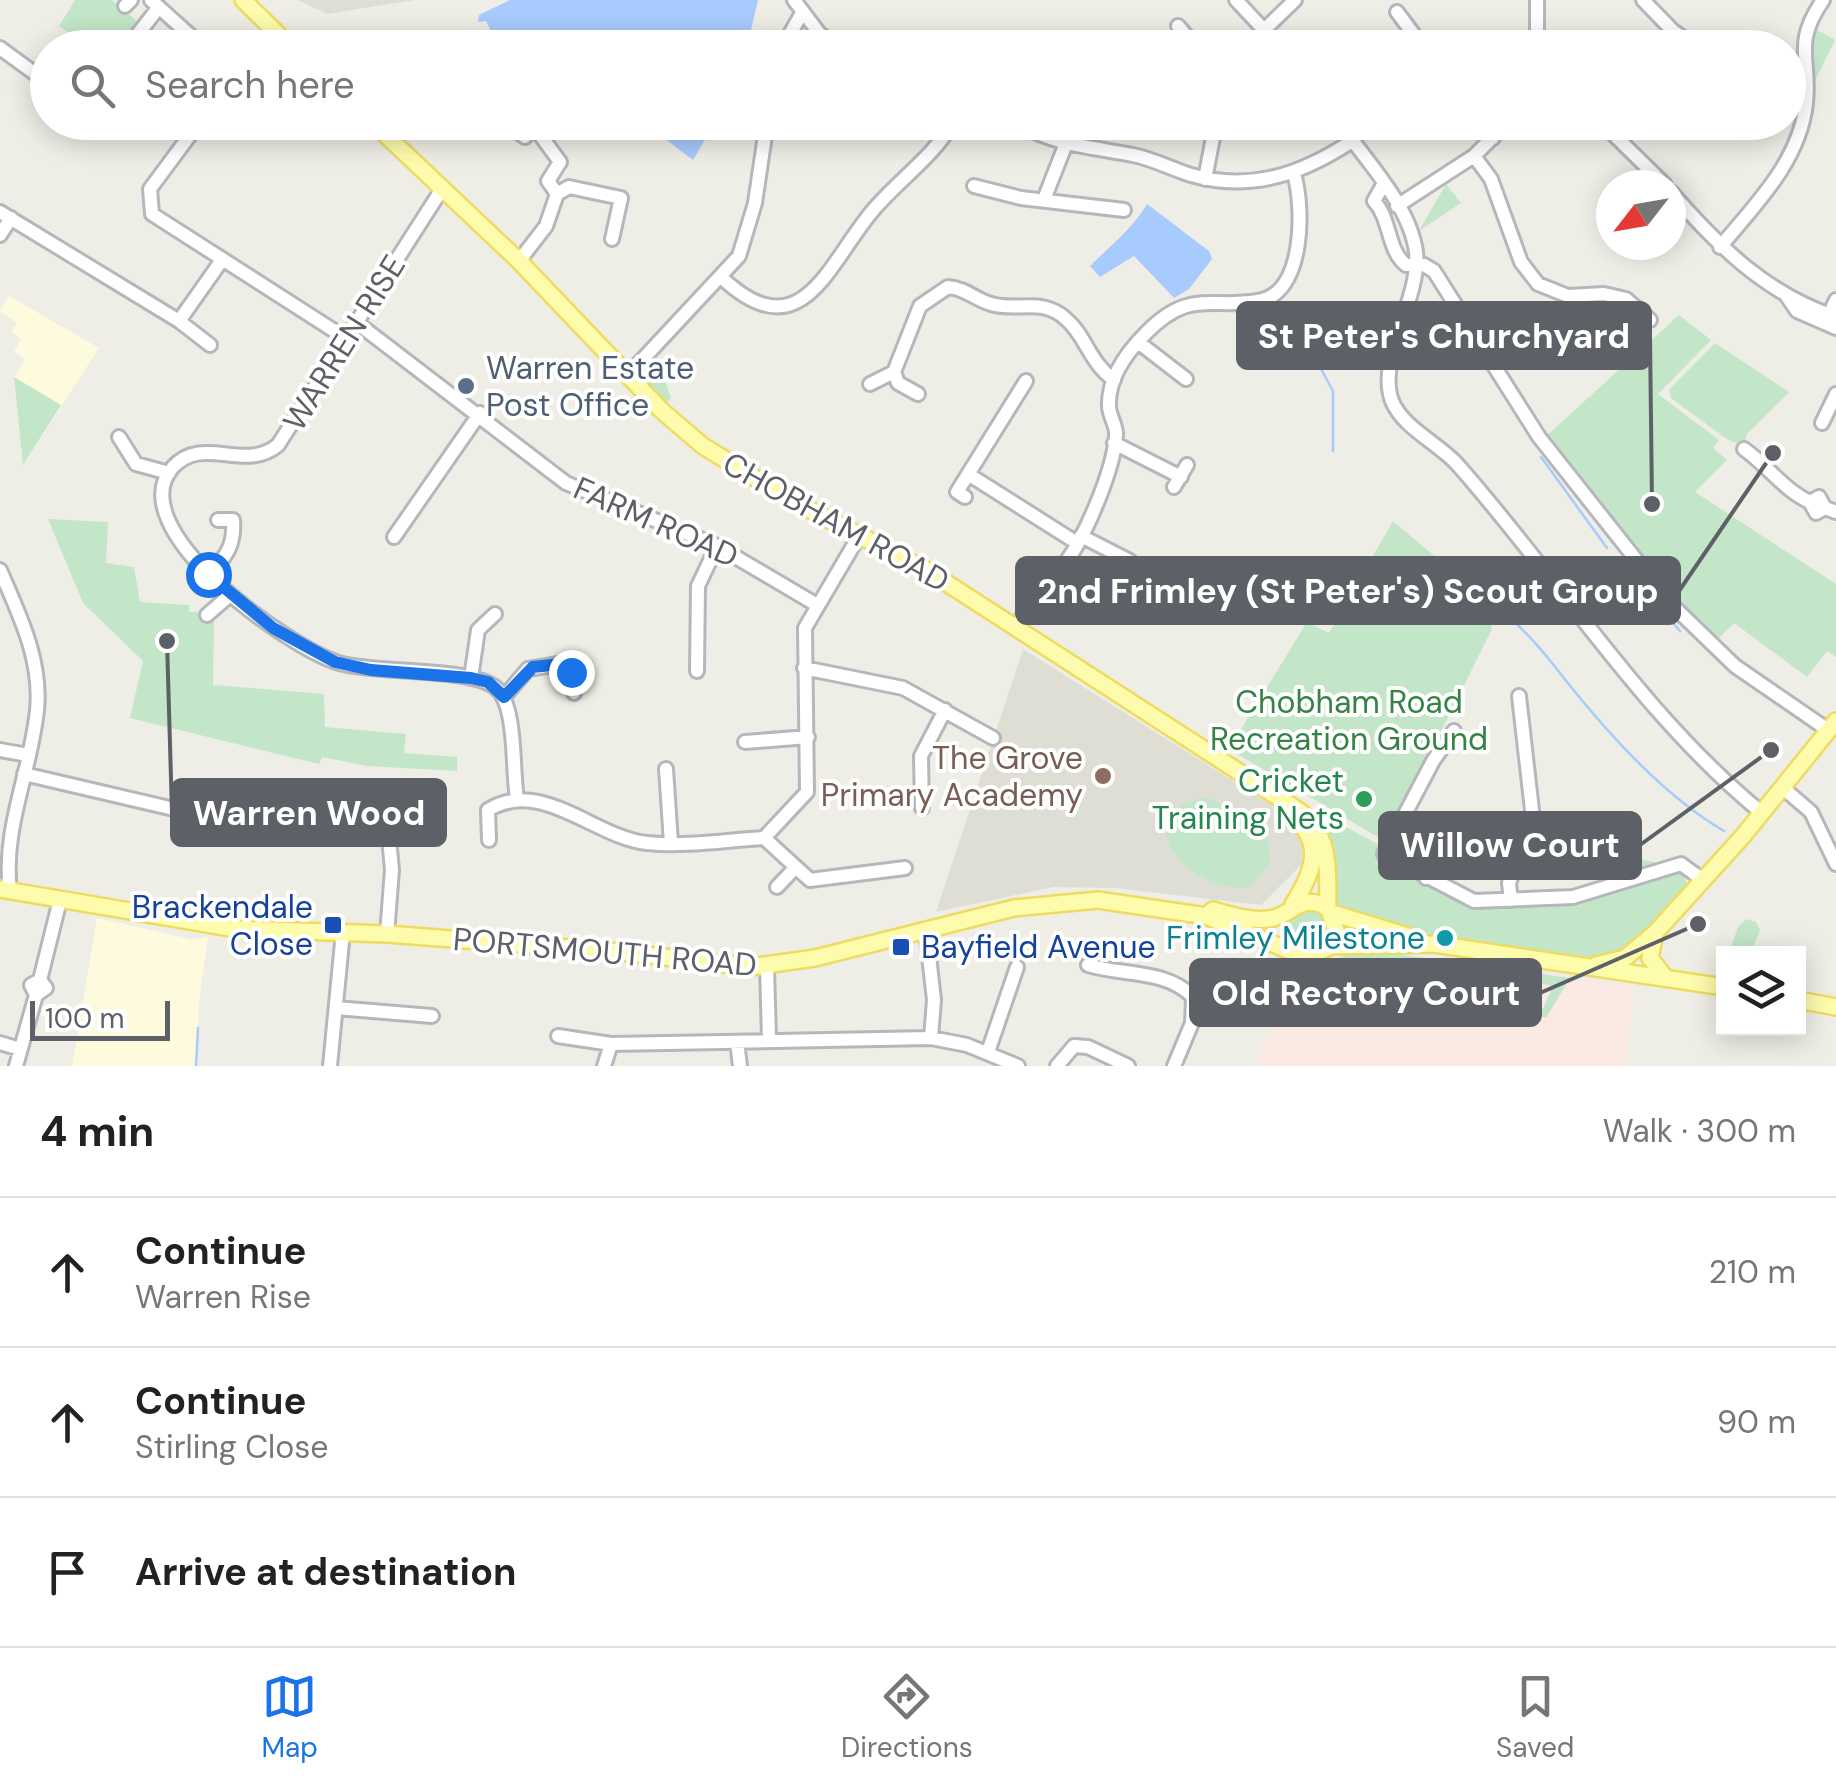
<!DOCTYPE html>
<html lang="en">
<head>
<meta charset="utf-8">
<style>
  :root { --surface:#fff; --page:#f2f2f2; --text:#222; --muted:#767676; --line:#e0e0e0; --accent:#1a73e8 }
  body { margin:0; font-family:"DM Sans",sans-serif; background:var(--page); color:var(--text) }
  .controls { position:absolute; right:30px; bottom:30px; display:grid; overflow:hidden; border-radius:0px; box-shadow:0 5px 25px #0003 }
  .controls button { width:90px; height:90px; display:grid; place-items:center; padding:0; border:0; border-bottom:2px solid var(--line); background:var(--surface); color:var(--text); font:50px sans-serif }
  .compass { position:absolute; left:1596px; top:170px; width:90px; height:90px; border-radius:50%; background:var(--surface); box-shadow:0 5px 25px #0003; rotate:239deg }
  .scale { position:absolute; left:30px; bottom:25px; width:140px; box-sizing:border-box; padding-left:10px; border:5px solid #5d6066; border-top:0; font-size:28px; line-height:35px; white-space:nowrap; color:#5d6066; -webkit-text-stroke:8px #fff; paint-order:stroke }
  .stop { position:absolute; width:30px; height:30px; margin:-22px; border:8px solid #1a73e8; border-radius:50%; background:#fff }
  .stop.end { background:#1a73e8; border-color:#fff; box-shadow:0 2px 10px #0008 }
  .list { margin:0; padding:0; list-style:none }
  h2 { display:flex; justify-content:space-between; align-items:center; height:130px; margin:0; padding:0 40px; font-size:42px }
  h2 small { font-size:32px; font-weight:400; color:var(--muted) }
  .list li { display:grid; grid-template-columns:65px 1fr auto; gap:30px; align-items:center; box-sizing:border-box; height:150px; padding:0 40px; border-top:2px solid var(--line) }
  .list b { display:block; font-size:38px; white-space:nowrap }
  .list p { margin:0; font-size:32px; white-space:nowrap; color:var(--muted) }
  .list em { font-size:32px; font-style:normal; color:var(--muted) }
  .icon { flex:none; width:55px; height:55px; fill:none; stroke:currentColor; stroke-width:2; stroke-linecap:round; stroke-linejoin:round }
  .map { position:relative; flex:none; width:1836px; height:1066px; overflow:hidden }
  .search { position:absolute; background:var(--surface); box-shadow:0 5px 25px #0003; left:30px; right:30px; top:30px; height:110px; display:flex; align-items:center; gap:25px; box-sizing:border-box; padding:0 35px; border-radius:55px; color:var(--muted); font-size:38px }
  .sheet { height:580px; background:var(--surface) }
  nav { display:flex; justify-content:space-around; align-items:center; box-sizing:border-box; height:140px; border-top:2px solid var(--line); background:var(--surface); font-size:28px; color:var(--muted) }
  nav a { display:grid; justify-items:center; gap:5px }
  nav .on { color:var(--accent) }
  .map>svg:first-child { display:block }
  .commercial { fill:#fdfadd }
  .education { fill:#dfded4 }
  .medical { fill:#fbe9e3 }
  .green { fill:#c3e6c8 }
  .water { fill:#a8cbfd }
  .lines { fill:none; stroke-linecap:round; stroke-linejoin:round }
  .stream { stroke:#a8cbfd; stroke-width:2.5 }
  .minor-casing { stroke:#b6b7bc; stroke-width:18 }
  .major-casing { stroke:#eedc60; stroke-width:20 }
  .minor { stroke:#fff; stroke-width:12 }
  .major { stroke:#fdfcad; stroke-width:15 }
  .route { stroke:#1a73e8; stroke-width:12 }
  .service-dot { fill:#5c6f8a; stroke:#fff; stroke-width:4 }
  .education-dot { fill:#8d6e63; stroke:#fff; stroke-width:4 }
  .leisure-dot { fill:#2e9e5b; stroke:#fff; stroke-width:4 }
  .transit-dot { fill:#1a4fb4; stroke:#fff; stroke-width:4 }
  .culture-dot { fill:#0f9aa8; stroke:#fff; stroke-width:4 }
  .labels { text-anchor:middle; stroke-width:8; stroke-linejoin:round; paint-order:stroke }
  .street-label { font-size:32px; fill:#5d6066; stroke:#fff }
  .service-label { font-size:32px; fill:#4e5e75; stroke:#fff; text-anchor:start }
  .park-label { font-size:32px; fill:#378346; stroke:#fff }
  .education-label { font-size:32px; fill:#785e54; stroke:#fff; text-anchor:end }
  .leisure-label { font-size:32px; fill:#27864d; stroke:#fff; text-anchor:end }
  .transit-label { font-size:32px; fill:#164399; stroke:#fff; text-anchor:end }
  .culture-label { font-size:32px; fill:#0d838f; stroke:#fff; text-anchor:end }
  .leader { fill:none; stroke:#5d6066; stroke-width:4 }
  .callout-dot { fill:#5d6066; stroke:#fff; stroke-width:4 }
  .callout { fill:#5d6066; stroke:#5d6066; stroke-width:4 }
  .callout-label { font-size:35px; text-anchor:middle; font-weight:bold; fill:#fff }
</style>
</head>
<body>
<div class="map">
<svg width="1836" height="1066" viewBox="0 0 1836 1066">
  <rect width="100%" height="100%" fill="#efeee6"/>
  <path class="commercial" d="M9,296L99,348L23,465L14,377L25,360L14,352L21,339L11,332L17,323L0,311Z
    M97,918L191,939L208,937L199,1001L197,1066H72Z"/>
  <path class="education" d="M298,0H415L327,14Z
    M1023,649L1270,804L1302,837V864L1261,905L1115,888L1053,887L936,912Z"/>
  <path class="medical" d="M1361,951L1634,988L1626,1066H1254L1281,1007L1282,981L1312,985L1319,975Z"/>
  <path class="green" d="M75,0H112L139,23L119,48L90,47L59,26Z
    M1814,28L1835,40L1812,87L1810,42Z
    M1446,184L1461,203L1419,231L1420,229Z
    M1679,315L1711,340L1658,394L1719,440L1713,448L1727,460L1695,492L1836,584V657L1827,651L1807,677L1734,623L1712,645L1543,439Z
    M1715,343L1789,392L1747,434L1744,445L1728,440L1671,398L1669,390Z
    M655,353L671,398L664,405L639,376Z
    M14,377L61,405L23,465Z
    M48,519L108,522L106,563L134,567L140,602L189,605V612H198L200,620L214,621L213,685L324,694L325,727L406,734L404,753L457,757V771L367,766L322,757L319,764L130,718L143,661L83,603Z
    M1393,521C1424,548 1482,590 1492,629L1386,842L1229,749L1307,622L1329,633Z
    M1281,792L1383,847L1379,857L1467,905L1553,902L1680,870L1688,885C1667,912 1639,951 1604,960C1577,967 1368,926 1343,909C1327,898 1336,874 1332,858C1327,837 1296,810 1281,792Z
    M1207,797L1253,820L1267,833L1270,863L1250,886C1199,901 1115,815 1207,797Z
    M1611,854L1660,863L1598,884L1601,865Z
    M1286 929a21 21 0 1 1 42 0a21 21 0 1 1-42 0Z
    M1746,919L1756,922L1760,930L1751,953H1729L1738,927Z
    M1368,950L1570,978L1546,1018L1540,1015L1553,986L1409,958L1403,969L1377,963L1369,979L1363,976L1371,959C1346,959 1315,967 1314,998L1338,1014L1317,1006C1299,972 1340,953 1368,950Z"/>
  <path class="water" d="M510,0H758L747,47L519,48L493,35L486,21L478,22L479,15Z
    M617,123H715L693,160L660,135Z
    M1147,204L1209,251L1212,259L1189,289L1174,298L1134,256L1100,277L1090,266C1110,246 1133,228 1147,204Z"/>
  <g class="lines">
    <path class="stream" d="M1463,350L1468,356
      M1314,356L1333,391V451
      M1541,457L1607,548
      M1617,560L1680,631
      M1503,612C1530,634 1550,660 1571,687C1614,740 1666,797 1724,831
      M196,1066L198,1028"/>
    <g class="minor-casing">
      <path id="minor" d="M151,0L204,48
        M794,0L819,33L837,48
        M1236,0L1281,48
        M1643,0L1673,31L1698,48
        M125,6L131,0
        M1397,12L1424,48
        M1178,26L1197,48
        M1264,30L1295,0
        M0,48L48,83
        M127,48L159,7
        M782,48L802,13
        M1537,48V0
        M1788,80L1804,84
        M190,122V135L150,189L152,214L347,339
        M505,122L525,137
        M1014,122C1058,146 1086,146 1133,155C1153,159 1172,169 1191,175C1251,192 1302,174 1352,141
        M1339,122C1365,160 1410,205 1416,252C1421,298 1376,359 1392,401C1403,428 1438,443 1457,464C1559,579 1642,715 1762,813
        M1481,122L1493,138
        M1601,122L1665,185
        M541,136L560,162L548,181L557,194
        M1474,156L1491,179L1521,262L1538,284L1568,296L1604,294L1626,299L1650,320
        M1205,179L1216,122
        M1383,185L1374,201C1391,219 1387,250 1406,265H1424L1434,271L1539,437L1672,605L1735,666L1828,730
        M974,186L1021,198L1124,210
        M442,189L278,445C244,473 204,434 173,467C118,528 289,648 339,663C377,674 471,667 496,688C517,705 512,771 517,798
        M1671,192C1718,246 1766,294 1836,317
        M1045,197L1065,146
        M1397,206L1474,156L1508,122
        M0,212L179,321L210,345
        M0,235L11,218
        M1720,247C1755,205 1800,161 1806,103C1811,58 1792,45 1823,0
        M519,261L546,226L557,194L569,187L621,198L612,239
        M721,277C803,355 829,260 875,208C900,179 934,156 953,122
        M1786,295L1797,311L1836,328
        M1578,296L1583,340
        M1829,315L1836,300
        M179,321L222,260
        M357,323L566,483L717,546L817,605
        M1138,342L1186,379
        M894,372L898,383L918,394
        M628,375L739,256L755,203L767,122
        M870,384L894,372L920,306L948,287C965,288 976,300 991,304C1018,312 1042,297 1066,319C1086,336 1089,362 1114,380
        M1822,423L1836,394
        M119,437L136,464L169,473
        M1114,443L1181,477
        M1744,449C1768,466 1785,491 1810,502
        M968,474L1077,543
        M1174,487L1187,465
        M965,497L957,492L1026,381
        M1825,508L1816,513L1810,502L1819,497L1825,508L1836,512
        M1081,536L1130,561
        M394,537L480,413
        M0,570C19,614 42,660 37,710C31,771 2,829 10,891
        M208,574C226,558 235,545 233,520H218
        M207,615L230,595
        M1016,629C1023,616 1030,602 1040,590C1047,579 1059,573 1066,562C1086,535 1114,469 1116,435C1117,426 1109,416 1109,406C1108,378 1127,352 1146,333C1189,289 1209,309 1258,301C1305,294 1304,207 1294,174
        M804,668L903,688L993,738
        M697,671L698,586L717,546
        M471,678L478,630L495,614
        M504,697L528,669L559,664L571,672L574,693
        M1454,731L1433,761L1384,854L1474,901L1573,897L1681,864L1703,880
        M745,742L808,737
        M0,750L28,755
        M666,769L671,843
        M24,774L281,834
        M1782,787L1811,812L1836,864
        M922,808L921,756L945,710
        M387,817L392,870L387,934
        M764,838L807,792L805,628L859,536
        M764,838L810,880L905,868
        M489,840L488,810C542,777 595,838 647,843C685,847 727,840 764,838
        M1429,847L1453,860
        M1426,878L1440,854
        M777,887L794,869
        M1511,900L1509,883L1533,819L1519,696
        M926,930L934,1000L931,1038
        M1088,965C1123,976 1166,969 1193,997L1192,1023L1174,1066
        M767,967L769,1039
        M40,980L46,988L36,995L31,985L40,980L60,900
        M336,1008L432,1016
        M558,1036L611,1044L931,1038L967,1045L1018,1066
        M737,1042L740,1066
        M0,1043L20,1049
        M988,1052L1017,967
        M16,1066L36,995
        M330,1066L343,932
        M604,1066L611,1044
        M1057,1066L1074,1046L1088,1047L1128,1066"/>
    </g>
    <g class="major-casing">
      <path id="major" d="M243,0L292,48
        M372,122L519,261L662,411L703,446L791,500L928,571L1301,812C1332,839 1327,870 1328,908
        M0,889L236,929L387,934L622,952L750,967L815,958L1014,908L1098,900L1206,916L1307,958L1331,946L1336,930L1328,908C1300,891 1293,916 1269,919C1250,921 1231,915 1213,910L1206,916
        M1293,904C1312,875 1325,844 1294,817
        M1332,913L1411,937
        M1655,934L1650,958L1665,977
        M1331,946L1434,944L1724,987
        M1596,965L1625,958L1655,933L1743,836L1836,721
        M1798,1000L1836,1007"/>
    </g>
    <use href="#minor" class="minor"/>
    <use href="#major" class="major"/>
  </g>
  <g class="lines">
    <path class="route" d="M208,574L273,628L335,662L371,670L471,678L488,682L504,697L533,667L560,664L571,672"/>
  </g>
  <circle class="service-dot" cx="466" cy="386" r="10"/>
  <circle class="education-dot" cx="1103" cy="776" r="10"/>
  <circle class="leisure-dot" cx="1364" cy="799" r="10"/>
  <g class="transit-dot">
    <rect x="323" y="915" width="20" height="20" rx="5"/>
    <rect x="891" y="937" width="20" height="20" rx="5"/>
  </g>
  <circle class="culture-dot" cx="1445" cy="938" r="10"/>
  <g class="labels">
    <g class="street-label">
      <text transform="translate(344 343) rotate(-58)" y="11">WARREN RISE</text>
      <text transform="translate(656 522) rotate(24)" y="11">FARM ROAD</text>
      <text transform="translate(836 522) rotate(29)" y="11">CHOBHAM ROAD</text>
      <text transform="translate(605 952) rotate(5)" y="11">PORTSMOUTH ROAD</text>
    </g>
    <g class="service-label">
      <text x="486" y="379">Warren Estate<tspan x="486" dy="37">Post Office</tspan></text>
    </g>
    <g class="park-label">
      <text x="1349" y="713">Chobham Road<tspan x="1349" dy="37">Recreation Ground</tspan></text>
    </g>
    <g class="education-label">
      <text x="1083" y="769">The Grove<tspan x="1083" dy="37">Primary Academy</tspan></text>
    </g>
    <g class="leisure-label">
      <text x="1344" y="792">Cricket<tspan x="1344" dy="37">Training Nets</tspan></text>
    </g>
    <g class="transit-label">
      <text x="313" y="918">Brackendale<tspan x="313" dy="37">Close</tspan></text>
      <text x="921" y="958" text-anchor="start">Bayfield Avenue</text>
    </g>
    <g class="culture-label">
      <text x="1425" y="949">Frimley Milestone</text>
    </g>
  </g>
  <path class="leader" d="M1652 504L1650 336M1773 453L1679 591M167 641L172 813M1771 750L1640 845M1698 924L1540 993"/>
  <g class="callout-dot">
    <circle cx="1652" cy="504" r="10"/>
    <circle cx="1773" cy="453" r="10"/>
    <circle cx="167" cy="641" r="10"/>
    <circle cx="1771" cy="750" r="10"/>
    <circle cx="1698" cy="924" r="10"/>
  </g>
  <g class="callout">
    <rect x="1238" y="303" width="412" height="65" rx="10"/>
    <rect x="1017" y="558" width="662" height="65" rx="10"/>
    <rect x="172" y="780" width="273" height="65" rx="10"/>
    <rect x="1380" y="813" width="260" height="65" rx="10"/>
    <rect x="1191" y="960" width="349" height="65" rx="10"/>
  </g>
  <g class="callout-label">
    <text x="1444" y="348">St Peter's Churchyard</text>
    <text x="1348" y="603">2nd Frimley (St Peter's) Scout Group</text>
    <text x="309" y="825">Warren Wood</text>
    <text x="1510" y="857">Willow Court</text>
    <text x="1366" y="1005">Old Rectory Court</text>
  </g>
</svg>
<div class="controls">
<button><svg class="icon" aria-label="layers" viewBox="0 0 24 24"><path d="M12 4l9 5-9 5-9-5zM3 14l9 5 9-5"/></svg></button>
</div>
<svg class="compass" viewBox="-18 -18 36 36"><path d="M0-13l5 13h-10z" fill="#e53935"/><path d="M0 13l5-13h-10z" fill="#767676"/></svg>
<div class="scale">100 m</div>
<div class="stop" style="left:208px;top:574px"></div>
<div class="stop end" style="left:571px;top:672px"></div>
<div class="search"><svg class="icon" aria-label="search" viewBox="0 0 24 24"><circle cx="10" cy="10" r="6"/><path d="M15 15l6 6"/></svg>Search here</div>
</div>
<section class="sheet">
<h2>4 min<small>Walk · 300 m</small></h2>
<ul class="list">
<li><svg class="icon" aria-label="ahead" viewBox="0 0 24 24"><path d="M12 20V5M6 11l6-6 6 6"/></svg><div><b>Continue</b><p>Warren Rise</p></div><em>210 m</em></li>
<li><svg class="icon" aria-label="ahead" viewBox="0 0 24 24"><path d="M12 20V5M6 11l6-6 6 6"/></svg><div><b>Continue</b><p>Stirling Close</p></div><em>90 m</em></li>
<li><svg class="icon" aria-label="arrive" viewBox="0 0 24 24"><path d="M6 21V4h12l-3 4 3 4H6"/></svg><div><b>Arrive at destination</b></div></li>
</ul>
</section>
<nav>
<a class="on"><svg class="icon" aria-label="map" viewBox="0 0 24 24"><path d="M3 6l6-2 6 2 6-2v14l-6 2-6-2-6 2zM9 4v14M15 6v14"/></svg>Map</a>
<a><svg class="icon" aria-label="directions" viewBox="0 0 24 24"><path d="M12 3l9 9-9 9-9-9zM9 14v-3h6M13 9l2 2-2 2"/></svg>Directions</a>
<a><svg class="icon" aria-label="saved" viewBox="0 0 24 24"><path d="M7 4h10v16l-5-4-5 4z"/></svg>Saved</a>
</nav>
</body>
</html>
